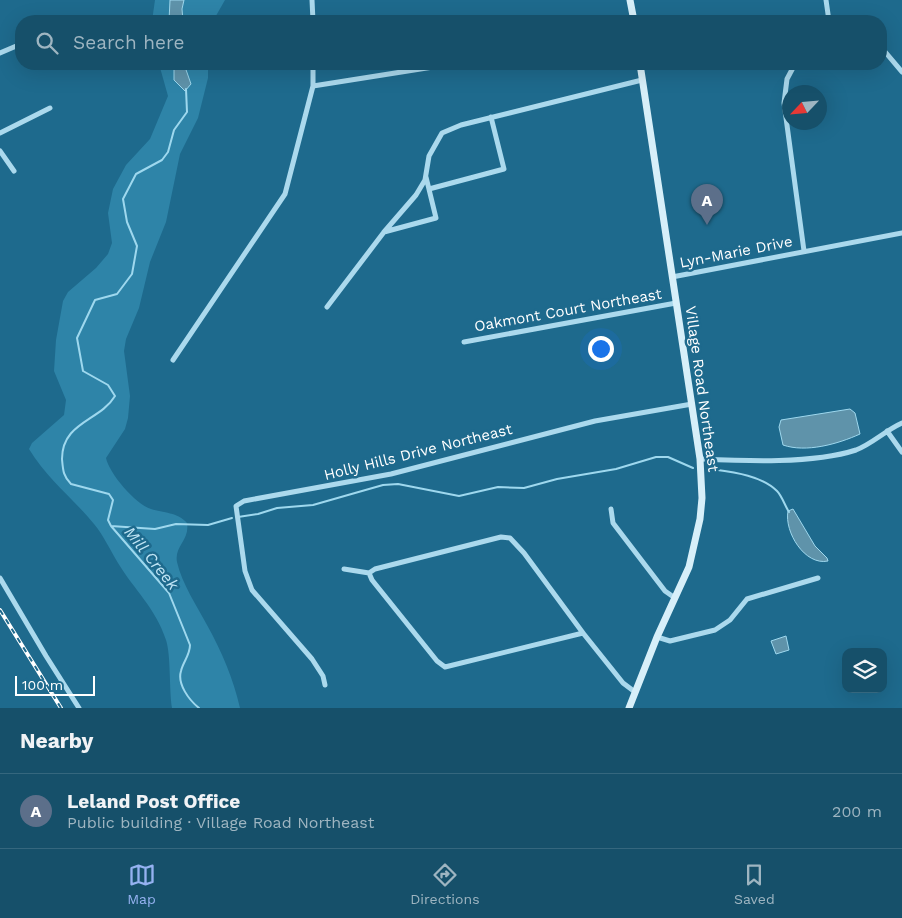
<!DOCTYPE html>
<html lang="en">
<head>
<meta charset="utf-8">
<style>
  :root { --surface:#16506a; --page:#235a72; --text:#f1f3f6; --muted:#9eb5c1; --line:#35677e; --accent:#95b2f1 }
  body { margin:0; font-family:"Work Sans",sans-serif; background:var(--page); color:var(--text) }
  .controls { position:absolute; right:15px; bottom:15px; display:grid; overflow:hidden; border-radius:10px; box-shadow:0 5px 20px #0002 }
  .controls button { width:45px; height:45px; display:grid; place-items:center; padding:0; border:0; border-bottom:1px solid var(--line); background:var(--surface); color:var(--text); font:25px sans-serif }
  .compass { position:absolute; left:782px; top:85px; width:45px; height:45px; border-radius:50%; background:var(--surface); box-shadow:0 5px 20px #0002; rotate:244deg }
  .scale { position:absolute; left:15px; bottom:12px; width:80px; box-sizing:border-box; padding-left:5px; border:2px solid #fff; border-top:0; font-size:14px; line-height:18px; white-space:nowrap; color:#fff; -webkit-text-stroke:4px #1e6a8d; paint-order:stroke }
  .you { position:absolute; left:600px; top:348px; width:18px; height:18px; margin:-12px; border:4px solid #fff; border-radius:50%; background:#1a73e8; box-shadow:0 0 0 8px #1a73e833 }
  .badge { display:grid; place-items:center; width:32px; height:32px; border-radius:50%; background:var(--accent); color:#fff; font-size:16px; font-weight:700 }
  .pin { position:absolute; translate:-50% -41px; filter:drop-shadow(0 1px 2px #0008) }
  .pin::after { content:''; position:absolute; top:26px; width:18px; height:15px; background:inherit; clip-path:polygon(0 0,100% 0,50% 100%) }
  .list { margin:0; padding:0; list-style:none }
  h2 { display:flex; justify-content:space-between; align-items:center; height:65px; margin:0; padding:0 20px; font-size:21px }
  h2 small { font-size:16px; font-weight:400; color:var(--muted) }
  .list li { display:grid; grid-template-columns:32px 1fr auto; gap:15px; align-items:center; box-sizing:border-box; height:75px; padding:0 20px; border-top:1px solid var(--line) }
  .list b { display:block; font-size:19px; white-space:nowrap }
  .list p { margin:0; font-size:16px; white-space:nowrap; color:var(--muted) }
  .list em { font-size:16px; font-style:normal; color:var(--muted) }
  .icon { flex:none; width:28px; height:28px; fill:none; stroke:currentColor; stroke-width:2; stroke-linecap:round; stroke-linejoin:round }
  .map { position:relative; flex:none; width:902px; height:708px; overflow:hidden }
  .search { position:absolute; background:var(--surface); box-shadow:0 5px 20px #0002; left:15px; right:15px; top:15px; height:55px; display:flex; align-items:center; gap:12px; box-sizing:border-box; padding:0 18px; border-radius:20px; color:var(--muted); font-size:19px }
  .sheet { height:140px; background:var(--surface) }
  nav { display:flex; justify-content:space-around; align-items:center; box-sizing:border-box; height:70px; border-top:1px solid var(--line); background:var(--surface); font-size:14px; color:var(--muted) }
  nav a { display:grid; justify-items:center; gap:2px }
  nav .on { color:var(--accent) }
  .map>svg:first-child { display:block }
  .green { fill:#2e84a8 }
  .water { fill:#5f93aa; stroke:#9ed8ee }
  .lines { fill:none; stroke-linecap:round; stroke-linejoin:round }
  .stream { stroke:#9ed8ee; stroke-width:2 }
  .minor { stroke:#abd9ed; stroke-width:5 }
  .secondary { stroke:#d7eff9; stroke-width:7 }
  .rail-casing { stroke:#fff; stroke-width:4 }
  .rail { stroke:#1e6a8d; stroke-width:2; stroke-dasharray:5.5; stroke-linecap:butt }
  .labels { text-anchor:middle; stroke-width:5; stroke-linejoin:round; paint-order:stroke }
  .street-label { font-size:15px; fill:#fff; stroke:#1e6a8d }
  .water-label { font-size:16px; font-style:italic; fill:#c2e6f6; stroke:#1e6a8d }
</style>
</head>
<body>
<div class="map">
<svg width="902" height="708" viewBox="0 0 902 708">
  <rect width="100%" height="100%" fill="#1e6a8d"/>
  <path class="green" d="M155,0H170L169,21H152Z
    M184,0H225L213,21H183L182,9Z
    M159,64H174L191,84L184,64H208V78L198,118L180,154L166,222L150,262L139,308L126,339L124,351L130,396L128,418L125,429L106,458C109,473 135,504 151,509C163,513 178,512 187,523C190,540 174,546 177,562C182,584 197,606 207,625C222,652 233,678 240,708H172C169,689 171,655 166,640C155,607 135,591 118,563C110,550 104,536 94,524C72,497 47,479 29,449L32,443L64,415L66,400L54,371L56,340L63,301L68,292L96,268L108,254L112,243L108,213L113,189L126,165L150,139L168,96Z"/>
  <path class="water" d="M170,0H184L182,9L183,21H169Z
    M174,64H184L191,84L185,91L174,80Z
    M850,409L855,413L860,434C838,444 806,453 783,445L779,427L781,420Z
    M793,509L815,546L827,558L828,561C805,566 784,532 788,511Z
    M786,636L789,650L776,654L771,641Z"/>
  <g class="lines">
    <path class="stream" d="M186,89L187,112L174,130L168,152L162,160L136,174L123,199L127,222L137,246L132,274L117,294L95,300L77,338L83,371L108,385L115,396C100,421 62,422 62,459C63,470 63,476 71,484L109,494L113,500L108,520L111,526L169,593L190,645C190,655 183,662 181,671C177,684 189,700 199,708
      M710,469C732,472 761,475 777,491C782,496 785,506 789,512
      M238,517L258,514L277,508L313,505L383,485L398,484L459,496L498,487L524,488L557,479L616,469L656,457H668L693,468
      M111,526L155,529L176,524L208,525L232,518"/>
    <path class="minor" d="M312,0L313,21
      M826,0L829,21
      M618,21L633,18
      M881,47L902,72
      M0,53L21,44
      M795,64L787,79L784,103L804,251
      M313,86L452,64
      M0,133L50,108
      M0,151L14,171
      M429,189L504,169L491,117
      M384,232L436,218L426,177
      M672,277L902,233
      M327,307L384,232L416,195L425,180L429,156L442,133L461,125L642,80
      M464,342L676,303
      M173,360L285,194L313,86V64
      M887,431L902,452
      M700,459C745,461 813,464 856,450C872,444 886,430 902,423
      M611,509L613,523L665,591L675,598
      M501,537L510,538L524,553L583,633L445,667L437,661L372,580L369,573L375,569Z
      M344,569L369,573
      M0,578L46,656L79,708
      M583,633L623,683L635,692
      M657,637L670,641L715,630L730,620L747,599L818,578
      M325,685L323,676L312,659L252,590L245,571L236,506L244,501L391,474L595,421L692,404"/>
    <path class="secondary" d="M630,0L634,21
      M629,708L657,637L689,567L700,519L702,498L700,459L640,64"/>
    <g class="rail-casing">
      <path id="rail" d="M0,610L61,708"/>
    </g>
    <use href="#rail" class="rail"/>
  </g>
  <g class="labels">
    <g class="street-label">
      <text transform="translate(736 252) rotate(-11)" y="5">Lyn-Marie Drive</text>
      <text transform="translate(568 310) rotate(-10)" y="5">Oakmont Court Northeast</text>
      <text transform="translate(702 389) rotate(82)" y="5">Village Road Northeast</text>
      <text transform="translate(418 452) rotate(-14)" y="5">Holly Hills Drive Northeast</text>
    </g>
    <g class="water-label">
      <text transform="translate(152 558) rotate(51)" y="6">Mill Creek</text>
    </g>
  </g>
</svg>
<div class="controls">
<button><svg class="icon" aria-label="layers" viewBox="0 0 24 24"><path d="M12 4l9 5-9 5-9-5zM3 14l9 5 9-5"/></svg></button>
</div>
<svg class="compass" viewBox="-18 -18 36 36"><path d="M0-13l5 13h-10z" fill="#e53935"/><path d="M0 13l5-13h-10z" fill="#9eb5c1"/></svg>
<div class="scale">100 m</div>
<div class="you"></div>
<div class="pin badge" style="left:707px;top:225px;background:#5c6f8a">A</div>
<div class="search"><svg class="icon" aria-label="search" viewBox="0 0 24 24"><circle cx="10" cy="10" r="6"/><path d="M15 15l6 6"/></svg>Search here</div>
</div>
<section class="sheet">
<h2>Nearby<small></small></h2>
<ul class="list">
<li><span class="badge" style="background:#5c6f8a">A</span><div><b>Leland Post Office</b><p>Public building · Village Road Northeast</p></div><em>200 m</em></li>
</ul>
</section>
<nav>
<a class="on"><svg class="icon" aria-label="map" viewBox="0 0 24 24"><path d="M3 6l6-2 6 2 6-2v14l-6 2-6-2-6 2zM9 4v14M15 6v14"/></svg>Map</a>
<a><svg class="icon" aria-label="directions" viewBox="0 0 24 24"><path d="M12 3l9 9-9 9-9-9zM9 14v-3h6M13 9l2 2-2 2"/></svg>Directions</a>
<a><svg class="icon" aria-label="saved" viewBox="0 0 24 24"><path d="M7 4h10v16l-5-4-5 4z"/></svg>Saved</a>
</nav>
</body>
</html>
